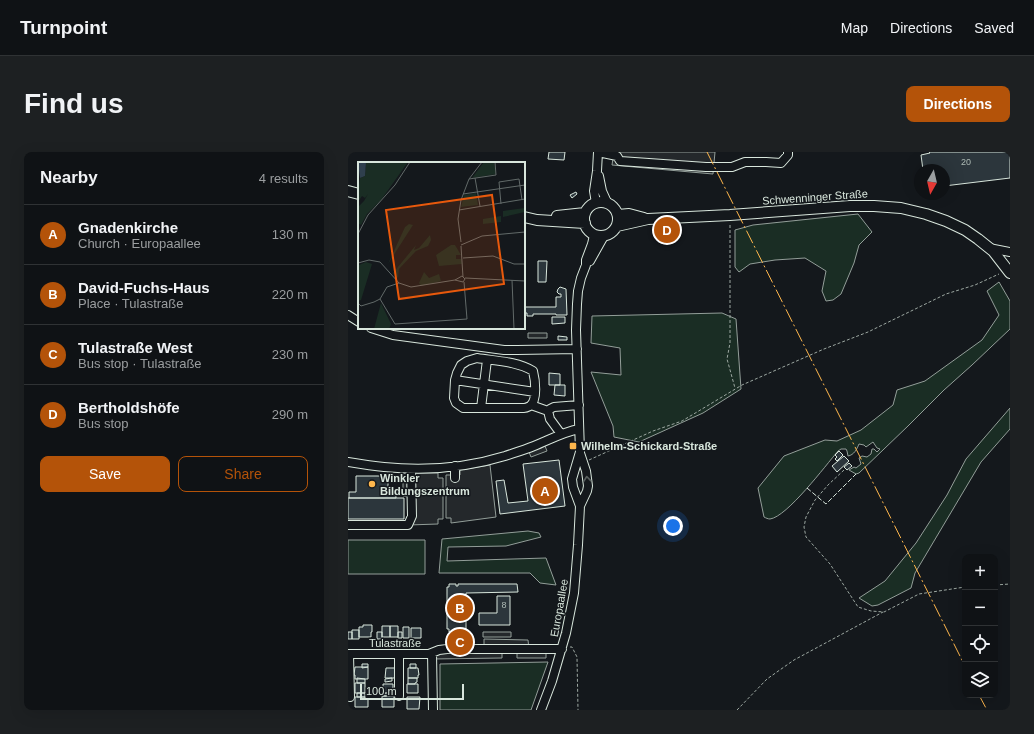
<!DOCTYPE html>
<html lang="en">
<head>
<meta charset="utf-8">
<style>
  :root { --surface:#0f1215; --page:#1d2022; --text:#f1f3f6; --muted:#9b9ea0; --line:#2f3234; --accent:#b45309 }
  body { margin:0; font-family:Helvetica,sans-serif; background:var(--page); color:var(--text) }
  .controls { position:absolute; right:12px; bottom:12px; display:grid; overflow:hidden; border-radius:8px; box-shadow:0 4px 16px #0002 }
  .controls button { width:36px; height:36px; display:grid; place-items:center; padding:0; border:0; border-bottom:1px solid var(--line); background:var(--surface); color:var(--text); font:20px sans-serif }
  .compass { position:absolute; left:566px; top:12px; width:36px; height:36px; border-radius:50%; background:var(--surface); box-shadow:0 4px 16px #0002; rotate:188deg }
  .scale { position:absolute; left:12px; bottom:10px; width:104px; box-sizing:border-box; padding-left:4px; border:2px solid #d8e6dc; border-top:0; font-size:11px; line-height:14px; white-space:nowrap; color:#d8e6dc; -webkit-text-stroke:3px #14181c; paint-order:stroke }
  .you { position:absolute; left:325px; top:374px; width:14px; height:14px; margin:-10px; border:3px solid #fff; border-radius:50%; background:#1a73e8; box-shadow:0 0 0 6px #1a73e833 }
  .badge { display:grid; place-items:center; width:26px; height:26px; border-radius:50%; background:var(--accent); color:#fff; font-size:13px; font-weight:700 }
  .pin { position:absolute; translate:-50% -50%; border:2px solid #fff; box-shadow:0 1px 4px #0006 }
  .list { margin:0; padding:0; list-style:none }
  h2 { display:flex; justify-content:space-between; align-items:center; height:52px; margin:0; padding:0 16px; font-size:17px }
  h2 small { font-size:13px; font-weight:400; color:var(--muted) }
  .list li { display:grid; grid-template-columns:26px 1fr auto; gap:12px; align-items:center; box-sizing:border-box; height:60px; padding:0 16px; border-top:1px solid var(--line) }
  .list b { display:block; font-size:15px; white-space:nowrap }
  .list p { margin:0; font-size:13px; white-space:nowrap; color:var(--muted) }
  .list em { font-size:13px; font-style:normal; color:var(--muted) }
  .actions { display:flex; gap:8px; padding:12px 16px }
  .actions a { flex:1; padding:9px 0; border:1px solid var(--accent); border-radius:8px; text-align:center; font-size:14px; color:var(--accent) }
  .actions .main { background:var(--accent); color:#fff }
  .icon { flex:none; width:22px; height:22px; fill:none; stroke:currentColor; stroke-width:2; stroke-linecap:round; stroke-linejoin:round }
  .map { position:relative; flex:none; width:662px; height:558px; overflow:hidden; border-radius:8px }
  header { display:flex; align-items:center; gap:24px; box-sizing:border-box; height:56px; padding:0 20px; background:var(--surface); border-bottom:1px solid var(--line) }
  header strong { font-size:19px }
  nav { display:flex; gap:22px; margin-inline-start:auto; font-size:14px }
  .intro { display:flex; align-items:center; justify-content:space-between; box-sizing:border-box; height:96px; padding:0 24px }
  h1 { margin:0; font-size:28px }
  .button { padding:10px 18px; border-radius:8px; background:var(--accent); color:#fff; font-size:14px; font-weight:700 }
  main { display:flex; gap:24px; padding:0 24px }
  aside { flex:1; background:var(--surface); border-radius:8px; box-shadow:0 4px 16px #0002 }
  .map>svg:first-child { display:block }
  .green { fill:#1a2d24; stroke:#939e99 }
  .parking { fill:#24282b; stroke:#939e99 }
  .building { fill:#2c363c; stroke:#d8e6dc }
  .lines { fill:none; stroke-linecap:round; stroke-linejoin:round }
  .minor-casing { stroke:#d8e6dc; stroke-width:10 }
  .major-casing { stroke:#d8e6dc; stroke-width:12 }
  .path { stroke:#9da8a2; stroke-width:1; stroke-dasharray:3 2; stroke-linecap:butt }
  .minor { stroke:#14181c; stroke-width:8 }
  .major { stroke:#14181c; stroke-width:10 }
  .fence { stroke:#d8e6dc; stroke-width:1; stroke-dasharray:5 2; stroke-linecap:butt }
  .power { stroke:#ffb74d; stroke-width:1; stroke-dasharray:14 3 2 3; stroke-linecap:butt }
  .oneway { stroke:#59605f }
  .poi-dot { fill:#ffb74d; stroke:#14181c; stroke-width:1.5 }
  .labels { text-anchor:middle; stroke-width:3; stroke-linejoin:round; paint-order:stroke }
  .number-label { font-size:9px; fill:#adbab4 }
  .street-label { font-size:11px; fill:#d8e6dc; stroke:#14181c }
  .poi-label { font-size:11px; font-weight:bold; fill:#d8e6dc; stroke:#14181c; text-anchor:start }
  .inset-road { fill:none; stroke:#626a69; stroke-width:1 }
  .view { fill:#e8590c; fill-opacity:0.15; stroke:#e8590c; stroke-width:2 }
  .inset-edge { fill:none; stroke:#d8e6dc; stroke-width:2 }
</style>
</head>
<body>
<header>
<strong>Turnpoint</strong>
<nav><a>Map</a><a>Directions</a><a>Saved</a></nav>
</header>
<div class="intro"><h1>Find us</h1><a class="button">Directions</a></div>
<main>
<aside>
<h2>Nearby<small>4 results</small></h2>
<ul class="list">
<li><span class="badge">A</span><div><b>Gnadenkirche</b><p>Church · Europaallee</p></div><em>130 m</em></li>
<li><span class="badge">B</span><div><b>David-Fuchs-Haus</b><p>Place · Tulastraße</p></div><em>220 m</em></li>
<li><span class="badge">C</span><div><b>Tulastraße West</b><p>Bus stop · Tulastraße</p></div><em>230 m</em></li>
<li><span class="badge">D</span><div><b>Bertholdshöfe</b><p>Bus stop</p></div><em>290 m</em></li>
</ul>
<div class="actions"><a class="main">Save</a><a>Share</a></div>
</aside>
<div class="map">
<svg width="662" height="558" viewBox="0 0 662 558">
  <rect width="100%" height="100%" fill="#14181c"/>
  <path class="green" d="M510,62L524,80L511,93L506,111L493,142L485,148L478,149L474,139L478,119L457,106L427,108L402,112L391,120L387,115V78L405,73Z
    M651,130L662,149V177L624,213L596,238L560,274L511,321L508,322L501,318L506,315L508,316L513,312L511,306L514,304L519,305L523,302L524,297H526L529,300L532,297L529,296L525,290L518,295L516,293L511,292C509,297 506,303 500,304L499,299L498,297H493L490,299C478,313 439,365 422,367C420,367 418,366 416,365L410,336L436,304L477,288L489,289L513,278L545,253L549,238L577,229L634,188L651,163L639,139Z
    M374,161L388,167L393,237L355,261L291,290L266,285L265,274L243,220L273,223L272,196L243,191L244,164Z
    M662,256V277L633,310L567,421L563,436L530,453L524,454L511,446L537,429L568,391L599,343L618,307Z
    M180,379L191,381L193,385L158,394L100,395L99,409L198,406L208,433L192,431L182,421H91L94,387Z
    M0,388H77V422H0Z
    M200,510L183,558H92V512Z"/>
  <path class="parking" d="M266,0H367L365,22L264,13Z
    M180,181H199V186H180Z
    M197,294L199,299L183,305L181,300Z
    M142,313L148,365L103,371V366H98V323H112V318Z
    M55,321H90V326H95V367H90V372L60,373V345L55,344Z
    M135,480H163V485H135Z
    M136,487L180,488L181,497H198V506H169V497H154V506L84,507L91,498L99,497L98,493L109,492V496H136Z"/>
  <path class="building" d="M201,0H217L216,8L200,7Z
    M581,0H662V26L596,34V18H575L573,3L582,1Z
    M228,40L229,42L224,46L222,43Z
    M190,109H199L198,130H190Z
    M212,135L218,137L219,163H208V162H185V164H179V161H176V155H208V145H213V142H211L209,140L210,137Z
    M204,165H217V171L204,172Z
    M210,184L219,185V188H210Z
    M201,221L212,222V233H201Z
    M207,233H217V244L206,243Z
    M491,299L495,303L489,309L487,307L489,305L487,303Z
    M496,304L501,309L489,320L484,314Z
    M211,308L217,354L152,362L148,329L156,328L160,351L180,349L175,312Z
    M501,311L504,314L499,318L496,315Z
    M8,324H40V339H48V346H1V340H8Z
    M0,346H56V367H0Z
    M101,432H108V434H110V432H169L170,440L118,441V480H110V478H109V480H101V477H99V461H102V457H105V454H102V451H99V435H101Z
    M149,444H162V473H131V461H149Z
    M15,473H24V480H23V485H11V475H15Z
    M34,474H42V485H34Z
    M42,474H50V485H42Z
    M55,475H61V486H55Z
    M63,476H73V486H63Z
    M4,478H11V487H4Z
    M0,480H4V487H0Z
    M29,480H34V487H29Z
    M50,480H54V486H50Z
    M14,512H20V515L14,516Z
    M62,512H68V516H62Z
    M7,515H20V527H7V523H6Z
    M38,516H48L47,526H37Z
    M60,516H70L71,523H70V526H60Z
    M9,526L17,527V531H9Z
    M44,526V529L37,530V527Z
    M60,526H69V530L67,531V532H60Z
    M7,531H17V541H7Z
    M35,532H45V541H35Z
    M59,532H70V541H59Z
    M9,541H17V545H9Z
    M34,541H42V544H34Z
    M34,544H46V555H34Z
    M7,545H17V547H20V555H7Z
    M59,545H72L71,557H59Z"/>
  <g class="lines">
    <g class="minor-casing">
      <path id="minor" d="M250,0L269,4L272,9L358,15H384L397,10H418L433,11L440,3V0
        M251,24L254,39L259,50
        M248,51L246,39L249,19L250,0
        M641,96L662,100
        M242,109L256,84
        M0,163L11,170
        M23,176L45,183L156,198H169L229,197
        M129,206C147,209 168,209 185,219C187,227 190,248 182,254C180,255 178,256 176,256H115L108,251L106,246L107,228L109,221L113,213L119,209Z
        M107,228L187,240
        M183,253L200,259
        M133,256L139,208
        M213,282L202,267L200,259L202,257L206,255L231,253
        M0,310C12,312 24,314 36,315C76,319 118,316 157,304C166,301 176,298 186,294C201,288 215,280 231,277
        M107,314V326
        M232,354L225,335L224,327L232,300L228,178L229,152L230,139L233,126L238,113V108L244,92L246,83
        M0,373H60L64,364L63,317
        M84,501L85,558
        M0,502H81L91,498L99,497H214
        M1,502L2,545
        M51,544V502
        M193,558L204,529L218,481L226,441L230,393L232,354L239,339L240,334L238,319L232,301"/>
    </g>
    <g class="major-casing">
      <path id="major" d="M0,39L11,42
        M236 67a17 17 0 1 1 34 0a17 17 0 1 1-34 0Z
        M270,63L281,62L296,66
        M209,64L237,61
        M176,65L189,68L237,71
        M269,74L300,67L382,63L502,54H526L553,56L578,62L598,69L617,78L630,87L645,99L662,121"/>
    </g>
    <path class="path" d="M382,73V191L379,207L387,236
      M241,308L305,279L334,269L394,233L476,197L520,180L598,142L627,133L651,122
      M496,318L480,333L467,348L458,365L456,375L458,385L482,412L510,455L523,459L536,460L571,442L617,435
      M647,433L662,432
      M222,495H224L229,505L230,558
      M389,558L419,527L446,508L535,460"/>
    <use href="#minor" class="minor"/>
    <use href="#major" class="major"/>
    <path class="fence" d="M459,336L478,352L508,322"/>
    <path class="power" d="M359,0L617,514
      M631,543L639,558"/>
  </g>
  <defs><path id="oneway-chevron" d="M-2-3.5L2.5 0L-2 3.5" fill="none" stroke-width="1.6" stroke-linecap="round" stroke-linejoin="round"/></defs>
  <use class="oneway" href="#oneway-chevron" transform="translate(239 327) rotate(-96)"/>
  <g class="poi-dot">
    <rect x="221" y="290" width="8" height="8" rx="2"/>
    <circle cx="24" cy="332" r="4"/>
  </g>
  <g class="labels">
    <g class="number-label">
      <text x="618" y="13">20</text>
      <text x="156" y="456">8</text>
    </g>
    <g class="street-label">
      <text transform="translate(467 45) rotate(-4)" y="4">Schwenninger Straße</text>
      <text transform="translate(211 456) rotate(-80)" y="4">Europaallee</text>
      <text x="47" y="495">Tulastraße</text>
    </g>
    <g class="poi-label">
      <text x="233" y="298">Wilhelm-Schickard-Straße</text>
      <text x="32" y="330">Winkler<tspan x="32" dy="13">Bildungszentrum</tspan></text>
    </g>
  </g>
  <g transform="translate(10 10)">
    <rect width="167" height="167" fill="#14181c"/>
    <path d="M8,0H50L23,38L9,52L3,63L0,61V45L6,39L10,32L7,36L4,34L0,40V29L2,16L7,14ZM126,0H136L138,12L114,16ZM118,31L120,43L103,45L106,33ZM167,46V50L145,55V49ZM143,54V60L125,62V57ZM51,62L55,63L30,102L47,65ZM72,73L73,78L70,84L58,89L41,107L40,116L35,111L58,83L56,88L61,86ZM93,83H97L103,93H98V97H103L104,102L81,104L78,93ZM8,100L14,102L3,138L0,139L1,103ZM66,110L71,116L81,112L83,119L63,124L61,121ZM23,141L33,162L31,167H16Z" fill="#1a2d24"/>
    <path d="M0,0H8L7,14L2,16Z" fill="#2f3f4d"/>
    <path class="inset-road" d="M117,16L122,44M111,17L138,13L137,0M105,32L167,23M143,42L141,20L161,17L164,38M101,48L167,37M0,72L10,53L37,23L52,0M103,80L100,57L103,38L111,17L124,0M103,83L124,74L167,70M103,84L105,115M105,96L135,94L156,102H167M0,101L11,98L22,100L41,121L53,125L97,118L104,114L107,117L105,120L97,118M107,116L167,119M154,118L156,167M22,137L37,162L109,157L106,120M0,141L3,144L16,140L22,137L29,125L41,121"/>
    <path class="view" d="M134,33L146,122L41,137L28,48Z"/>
    <rect width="167" height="167" class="inset-edge"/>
  </g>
</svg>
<div class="controls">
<button>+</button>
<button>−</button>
<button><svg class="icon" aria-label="locate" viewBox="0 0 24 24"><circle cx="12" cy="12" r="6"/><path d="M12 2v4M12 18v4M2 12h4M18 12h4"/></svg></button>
<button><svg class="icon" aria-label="layers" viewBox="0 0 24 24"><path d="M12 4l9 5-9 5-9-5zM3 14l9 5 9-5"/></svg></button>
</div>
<svg class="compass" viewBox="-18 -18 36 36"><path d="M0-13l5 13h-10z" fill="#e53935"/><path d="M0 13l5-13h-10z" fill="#9b9ea0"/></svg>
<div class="scale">100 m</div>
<div class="you"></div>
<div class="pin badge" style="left:197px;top:339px">A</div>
<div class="pin badge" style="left:112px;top:456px">B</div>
<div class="pin badge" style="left:112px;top:490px">C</div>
<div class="pin badge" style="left:319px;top:78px">D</div>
</div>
</main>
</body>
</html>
